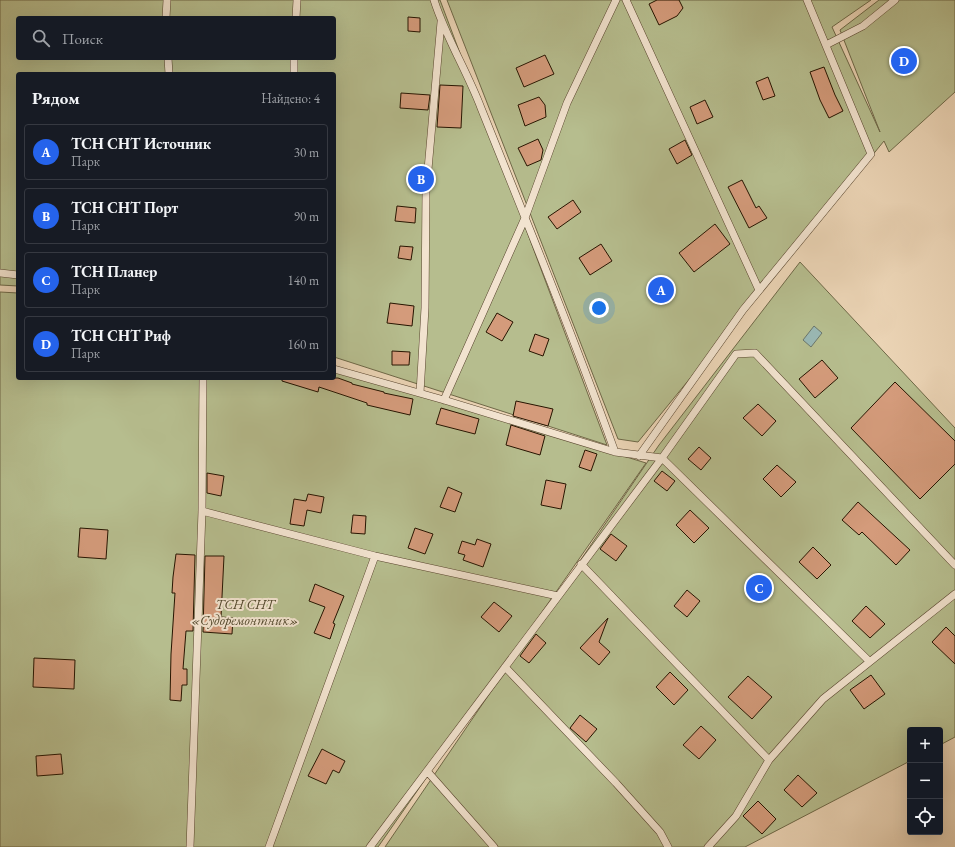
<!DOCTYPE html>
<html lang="ru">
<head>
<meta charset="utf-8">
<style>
  :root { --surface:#171b24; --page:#20242c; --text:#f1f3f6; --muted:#9ea1a6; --line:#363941; --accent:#2563eb }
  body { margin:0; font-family:"EB Garamond",serif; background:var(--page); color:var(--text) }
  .controls { position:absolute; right:12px; bottom:12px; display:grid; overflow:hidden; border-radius:4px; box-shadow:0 4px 16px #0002 }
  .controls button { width:36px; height:36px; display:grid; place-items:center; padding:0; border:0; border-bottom:1px solid var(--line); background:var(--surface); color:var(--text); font:20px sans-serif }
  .you { position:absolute; left:599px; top:308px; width:14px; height:14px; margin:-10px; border:3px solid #fff; border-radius:50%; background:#1a73e8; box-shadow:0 0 0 6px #1a73e833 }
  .badge { display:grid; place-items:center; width:26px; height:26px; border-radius:50%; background:var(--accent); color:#fff; font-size:13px; font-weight:700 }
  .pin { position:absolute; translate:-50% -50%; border:2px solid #fff; box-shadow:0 1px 4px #0006 }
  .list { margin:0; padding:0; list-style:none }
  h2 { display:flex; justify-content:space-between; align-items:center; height:52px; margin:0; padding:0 16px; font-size:17px }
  h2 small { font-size:13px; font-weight:400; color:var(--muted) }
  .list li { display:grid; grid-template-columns:26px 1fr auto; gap:12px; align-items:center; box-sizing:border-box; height:56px; margin:0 8px 8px; padding:0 8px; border:1px solid var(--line); border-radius:4px }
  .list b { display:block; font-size:15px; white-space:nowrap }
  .list p { margin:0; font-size:13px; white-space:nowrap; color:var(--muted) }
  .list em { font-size:13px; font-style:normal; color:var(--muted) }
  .icon { flex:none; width:22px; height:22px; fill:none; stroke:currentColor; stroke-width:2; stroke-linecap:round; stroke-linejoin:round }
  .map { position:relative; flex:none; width:955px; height:847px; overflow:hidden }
  .search { position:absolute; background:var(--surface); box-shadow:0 4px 16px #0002; left:16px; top:16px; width:320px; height:44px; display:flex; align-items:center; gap:10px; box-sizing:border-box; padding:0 14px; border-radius:4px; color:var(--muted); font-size:15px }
  .panel { position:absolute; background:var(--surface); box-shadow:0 4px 16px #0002; left:16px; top:72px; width:320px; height:308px; border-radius:4px }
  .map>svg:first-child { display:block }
  .green { fill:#b6bd8e; stroke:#6e6847; fill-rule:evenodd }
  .water { fill:#99b7b3; stroke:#6b766b }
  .building { fill:#d49b7b; stroke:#261400 }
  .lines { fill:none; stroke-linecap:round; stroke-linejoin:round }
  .lane-casing { stroke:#57442d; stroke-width:8 }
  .lane { stroke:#f2e3cf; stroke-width:7 }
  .labels { text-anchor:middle; stroke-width:4; stroke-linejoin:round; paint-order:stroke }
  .park-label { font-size:14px; font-style:italic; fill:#51472b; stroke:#f2e3cf }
</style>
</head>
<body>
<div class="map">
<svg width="955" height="847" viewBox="0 0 955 847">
  <rect width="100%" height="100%" fill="#ebd4b5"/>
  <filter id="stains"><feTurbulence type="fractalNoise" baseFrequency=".005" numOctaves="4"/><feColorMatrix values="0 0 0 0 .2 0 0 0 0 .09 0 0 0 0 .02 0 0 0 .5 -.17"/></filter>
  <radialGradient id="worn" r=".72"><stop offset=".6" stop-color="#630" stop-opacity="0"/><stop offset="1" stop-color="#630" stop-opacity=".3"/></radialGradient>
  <path class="green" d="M0,0H440L607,445L334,357V74H18V286L0,285ZM18,18H334V58H18Z
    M447,0H871L832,27L880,132L840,30L879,0H955V92L889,152L884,141L638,442L618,439Z
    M800,262L955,428V737L940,745V730H910V761L745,847H385L659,445Z
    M0,292L18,293V378H334V367L646,463L378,847H0Z"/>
  <path class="water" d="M814,326L822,333L811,347L803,340Z"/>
  <path class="building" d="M657,0H679L683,8L677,16L659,25L649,4Z
    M408,17L420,18V32L408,31Z
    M545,55L554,74L524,87L516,68Z
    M824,67L835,95L843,111L829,118L820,100L810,72Z
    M768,77L775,96L763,100L756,82Z
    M440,85L463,86L461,128L437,127Z
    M401,93L430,95L428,110L400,108Z
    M539,97L545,105L546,117L525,126L518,105Z
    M705,100L713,117L697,124L690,107Z
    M538,139L543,150L541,160L527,166L518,148Z
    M685,140L692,155L677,164L669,149Z
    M742,180L756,208L759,206L767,218L749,228L728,187Z
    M573,200L581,212L557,229L548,217Z
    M397,206L416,208L415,223L395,221Z
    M715,224L730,244L694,272L679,253Z
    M601,244L612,261L590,275L579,258Z
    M400,246L413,247L411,260L398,258Z
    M390,303L414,306L412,326L387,323Z
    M497,313L513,322L502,341L486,332Z
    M535,334L549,339L543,356L529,351Z
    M392,351L410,352L409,365H392Z
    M822,360L838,378L815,398L799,379Z
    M282,378H338L352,383V384L384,392V393L413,399L410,415L367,405V403L319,387L318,392L282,381Z
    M895,382L955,441V464L920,499L851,428Z
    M516,401L553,409L548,426L513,416Z
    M758,404L776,421L762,436L743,418Z
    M441,408L479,419L475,434L436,424Z
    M511,425L545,436L540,455L506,445Z
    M699,447L711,458L701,470L688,459Z
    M585,450L597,454L591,471L579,467Z
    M777,465L796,482L781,497L763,479Z
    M662,471L675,481L667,491L654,481Z
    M207,473L224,476L221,496L207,493Z
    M546,480L566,484L561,509L541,505Z
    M448,487L462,493L455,512L440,507Z
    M308,494L324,497L321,513L307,510L304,526L290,524L294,499L306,501Z
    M858,502L910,550L896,565L862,532L859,535L842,520Z
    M690,510L709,528L694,543L676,525Z
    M353,515L366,516L365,534L351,533Z
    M80,528L108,530L106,559L78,557Z
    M415,528L433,534L425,554L408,548Z
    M611,534L627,546L616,561L600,549Z
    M477,539L491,544L483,567L463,560L465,555L458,553L462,541L475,545Z
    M813,547L831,565L817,579L799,562Z
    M176,554L195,555L193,631H186L183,669H187V685H182L181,701L170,700L171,654L175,593H172L173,577Z
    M205,556H224L221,617L233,618L232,634L203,632Z
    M315,584L344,596L333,623L335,624L330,639L314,633L325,607L309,601Z
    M687,590L700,601L687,617L674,606Z
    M494,602L512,616L499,632L481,617Z
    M866,606L885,624L870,638L852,621Z
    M608,618L599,642L610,652L599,665L580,648Z
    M946,627L955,636V664L932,642Z
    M536,634L546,643L529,663L520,656Z
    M34,658L75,660L74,689L33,687Z
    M670,672L688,690L674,705L656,687Z
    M871,675L885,694L864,709L850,690Z
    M748,676L772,697L752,719L728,697Z
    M580,715L597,729L586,742L570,728Z
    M701,726L716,740L699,759L683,745Z
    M322,749L345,761L339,773L333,770L326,784L308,776Z
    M61,754L63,774L37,776L36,756Z
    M798,775L817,793L802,807L784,790Z
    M758,801L776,819L762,834L743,816Z"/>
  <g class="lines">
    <g class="lane-casing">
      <path id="lane" d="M434,0C446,38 467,71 481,108C527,222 573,336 615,452
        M626,0L759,290
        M166,18L167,0
        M296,18L297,0
        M826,45L863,26L895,0
        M168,58L169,74
        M294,74V58
        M0,273L18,275
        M334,369L444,400L615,452L662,458L869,661
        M420,393L425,308L426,192L441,22
        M444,400L525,218L567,103L616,0
        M639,456L743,310L871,154L807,0
        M202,511L375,556L558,596
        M581,564L769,760
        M505,667L616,783L660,832L668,847
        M427,771L494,847
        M190,847L202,511L203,378
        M269,847L375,556
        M370,847L662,458L736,354L755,353L955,565
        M708,847L736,816L769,760L823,699L955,594"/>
    </g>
    <use href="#lane" class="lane"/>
  </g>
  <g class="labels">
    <g class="park-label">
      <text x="245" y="609">ТСН СНТ<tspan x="245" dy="16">«Судоремонтник»</tspan></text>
    </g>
  </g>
  <rect width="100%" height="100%" filter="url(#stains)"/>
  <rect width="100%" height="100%" fill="url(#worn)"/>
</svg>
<div class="controls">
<button>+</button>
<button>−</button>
<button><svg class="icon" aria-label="locate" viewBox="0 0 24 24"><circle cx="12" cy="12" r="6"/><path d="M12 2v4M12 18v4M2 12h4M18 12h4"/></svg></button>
</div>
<div class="you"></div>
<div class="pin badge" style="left:661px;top:290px">A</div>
<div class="pin badge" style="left:421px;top:179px">B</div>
<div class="pin badge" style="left:759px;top:588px">C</div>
<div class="pin badge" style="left:904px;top:61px">D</div>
<div class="search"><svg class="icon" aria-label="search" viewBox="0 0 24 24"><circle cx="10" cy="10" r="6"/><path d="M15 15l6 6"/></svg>Поиск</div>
<section class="panel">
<h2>Рядом<small>Найдено: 4</small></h2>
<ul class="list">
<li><span class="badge">A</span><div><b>ТСН СНТ Источник</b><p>Парк</p></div><em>30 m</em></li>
<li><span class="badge">B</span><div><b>ТСН СНТ Порт</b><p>Парк</p></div><em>90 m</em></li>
<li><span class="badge">C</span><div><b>ТСН Планер</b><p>Парк</p></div><em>140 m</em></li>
<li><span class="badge">D</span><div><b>ТСН СНТ Риф</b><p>Парк</p></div><em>160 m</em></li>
</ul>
</section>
</div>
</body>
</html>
